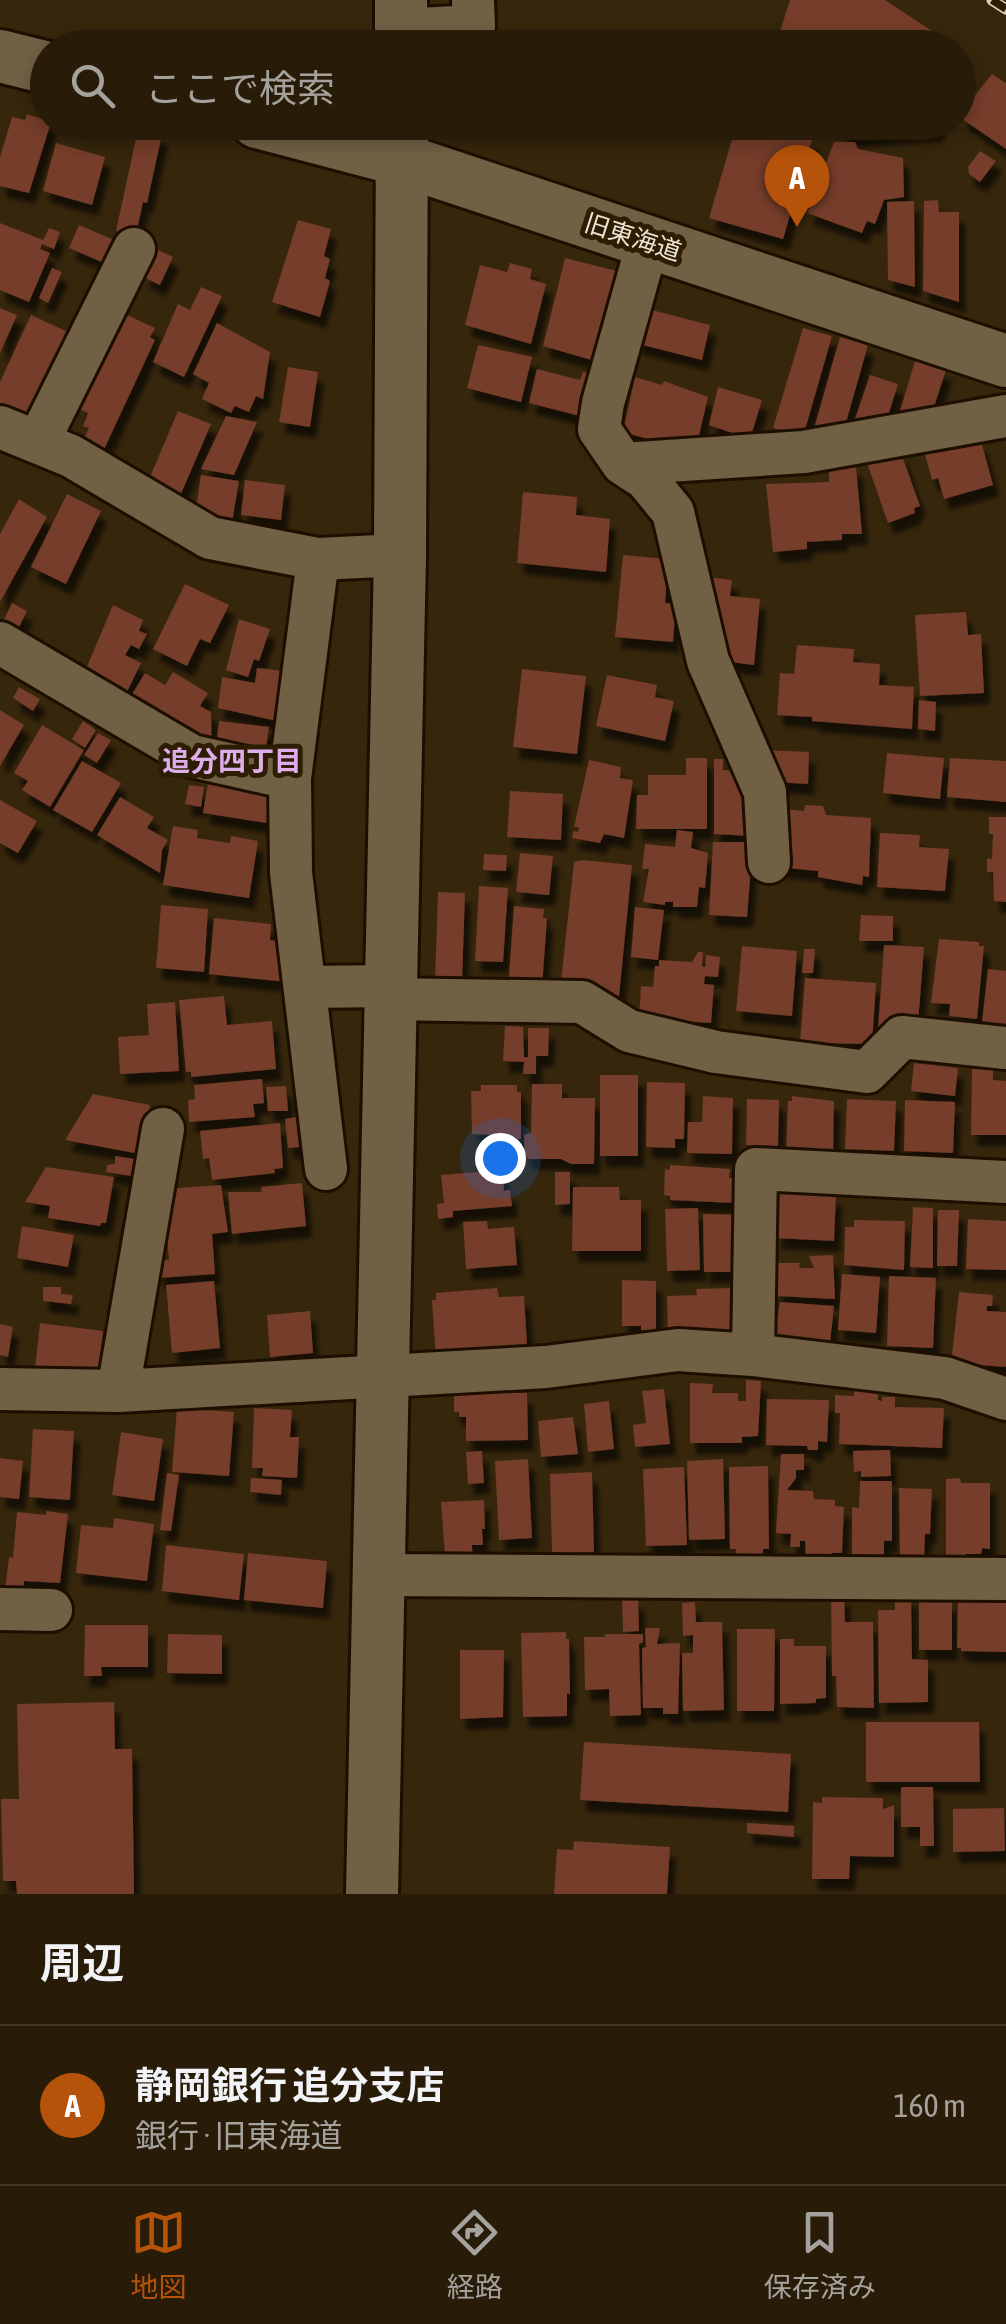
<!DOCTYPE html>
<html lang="ja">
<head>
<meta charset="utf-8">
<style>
  :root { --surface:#281c09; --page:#302512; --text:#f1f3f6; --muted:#a5a19c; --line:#443a2a; --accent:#b45309 }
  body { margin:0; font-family:"Asap Condensed","Noto Sans JP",sans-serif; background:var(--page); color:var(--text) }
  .you { position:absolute; left:500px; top:1158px; width:35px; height:35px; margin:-25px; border:8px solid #fff; border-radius:50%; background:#1a73e8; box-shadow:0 0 0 15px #1a73e833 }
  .badge { display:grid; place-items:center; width:65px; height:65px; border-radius:50%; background:var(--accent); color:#fff; font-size:32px; font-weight:700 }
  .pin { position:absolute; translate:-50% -82px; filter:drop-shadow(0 2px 5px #0008) }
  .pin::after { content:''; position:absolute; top:52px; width:35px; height:30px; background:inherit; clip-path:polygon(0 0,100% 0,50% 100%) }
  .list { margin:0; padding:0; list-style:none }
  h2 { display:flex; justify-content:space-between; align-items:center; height:130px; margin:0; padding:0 40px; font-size:42px }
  h2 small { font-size:32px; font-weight:400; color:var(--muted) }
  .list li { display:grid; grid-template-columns:65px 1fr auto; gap:30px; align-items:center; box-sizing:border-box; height:160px; padding:0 40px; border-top:2px solid var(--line) }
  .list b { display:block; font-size:38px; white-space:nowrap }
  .list p { margin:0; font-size:32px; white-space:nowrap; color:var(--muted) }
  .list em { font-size:32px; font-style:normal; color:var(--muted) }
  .icon { flex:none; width:55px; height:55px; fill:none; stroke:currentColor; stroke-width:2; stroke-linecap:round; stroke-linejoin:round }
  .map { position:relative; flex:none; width:1006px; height:1894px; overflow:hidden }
  .search { position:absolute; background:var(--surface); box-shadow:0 5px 15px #0003; left:30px; right:30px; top:30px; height:110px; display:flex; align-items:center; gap:25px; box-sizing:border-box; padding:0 35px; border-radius:55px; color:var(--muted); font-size:38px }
  .sheet { height:290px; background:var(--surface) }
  nav { display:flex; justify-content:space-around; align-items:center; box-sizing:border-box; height:140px; border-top:2px solid var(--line); background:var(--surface); font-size:28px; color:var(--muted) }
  nav a { display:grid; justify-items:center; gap:5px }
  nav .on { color:var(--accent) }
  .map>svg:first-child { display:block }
  .building { fill:#743c29; filter:url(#shadow) }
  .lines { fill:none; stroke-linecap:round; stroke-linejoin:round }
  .minor-casing { stroke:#1d0f00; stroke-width:48 }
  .tertiary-casing { stroke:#1d0f00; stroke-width:58 }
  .minor { stroke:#726045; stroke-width:42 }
  .tertiary { stroke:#726045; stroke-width:52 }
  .rail-casing { stroke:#dacfbf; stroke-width:11 }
  .rail { stroke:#2c1d03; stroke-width:8; stroke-dasharray:22; stroke-linecap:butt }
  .labels { text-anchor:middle; stroke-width:10; stroke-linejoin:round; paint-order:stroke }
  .street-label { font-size:25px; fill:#eee4d5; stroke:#2c1d03 }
  .neighbourhood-label { font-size:28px; font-weight:bold; fill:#deadeb; stroke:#2c1d03 }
</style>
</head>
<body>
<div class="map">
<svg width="1006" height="1894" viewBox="0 0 1006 1894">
  <defs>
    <filter id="shadow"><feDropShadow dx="6" dy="11" stdDeviation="2.5" flood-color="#0009"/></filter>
  </defs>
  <rect width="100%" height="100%" fill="#36260c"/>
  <path class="building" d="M790,0H885L958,48H775Z
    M992,74L1006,83V149L962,119V112Z
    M27,114L51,122L29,193L0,186V157L12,117L25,120Z
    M737,122H753L812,140L783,239L709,218Z
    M842,122H939L938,130L841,137Z
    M138,129L162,134L147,203L143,202L136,235L116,231Z
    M834,142H855L858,149L903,158L904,197L884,200L875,224L867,221L862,233L807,213Z
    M56,143L105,157L92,205L43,191Z
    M980,151L996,161L980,182L969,174L968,167Z
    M938,200L939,212H959V302L923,291L924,201Z
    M914,201L915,287L888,280L887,202Z
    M298,220L331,229L324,256L330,259L325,278L330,281L320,317L272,302Z
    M0,223L43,240L49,228L60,232L54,249L42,244L40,249L50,253L29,302L0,290Z
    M79,225L121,243L111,266L69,248Z
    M156,249L173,257L160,285L143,277Z
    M565,258L625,273L602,363L543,346Z
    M510,263L532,269L530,279L546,284L531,344L465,325L480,265L507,272Z
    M52,268L62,272L48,303L39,298Z
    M201,287L222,296L184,377L153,362L178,304L190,310Z
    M0,308L17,315L0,353Z
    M644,308L710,325L702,360L635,343Z
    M125,314L155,328L150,337L155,340L99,460L78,451L89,428L83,426L88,413L79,409Z
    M31,315L81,338L63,377L49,371L26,423L0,412V382Z
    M217,323L270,352L263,399L256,396L249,412L235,406L231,413L202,399L209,383L193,374Z
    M803,328L832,336L803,437L773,428Z
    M840,337L868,345L843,433L815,425Z
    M478,345L532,357L521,402L467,388Z
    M915,361L946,370L932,413L920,416L900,411Z
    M288,367L318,372L310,427L279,422Z
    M537,369L580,380L583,372L595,375L584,417L529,403Z
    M870,375L898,384L887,419L854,422Z
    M635,377L662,385L664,381L708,397L696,448L646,445L648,439L623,432Z
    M718,387L762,400L750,439L709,425Z
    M178,411L211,424L180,496L147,484Z
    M226,416L257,422L234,475L201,469Z
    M981,441L993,485L944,499L938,478L932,480L924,451L951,444L953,449Z
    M901,453L920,506L914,508L915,513L888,523L867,463Z
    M856,466L862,534H842V540L807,542V549L773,552L766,484L829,482V469Z
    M201,475L239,481L231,528L194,521Z
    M245,480L285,485L281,520L241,515Z
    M523,492L577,497L576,515L610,519L606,572L517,563Z
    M67,494L101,511L66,584L31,567Z
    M19,499L47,517L0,602V534Z
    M623,555L668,559L665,603L676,604L673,642L615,637Z
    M708,577L732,580L730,596L760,599L754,665L722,661Z
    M185,584L229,605L210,643L200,639L187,666L153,649Z
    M12,603L27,611L13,639L0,628Z
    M113,605L143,620L139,631L147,634L139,649L131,645L125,655L141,663L125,696L83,676Z
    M966,612L968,635L981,634L984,693L920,696L915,615Z
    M239,619L270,629L259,661L254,659L248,677L226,670Z
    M797,645L854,649L853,662L880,664L879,685L914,687L912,729L812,721V717L777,715L780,673L794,674Z
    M257,668L284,671L277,721L218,708L222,677L255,683Z
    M522,669L586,676L577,754L513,747Z
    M173,672L208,693L200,706L211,712L212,756L125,706L145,673L165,685Z
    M607,675L657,685L655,697L674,701L665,741L596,726Z
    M19,687L40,699L33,711L13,698Z
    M919,700L936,702L935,731L918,729Z
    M0,710L24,725L0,766Z
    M83,721L96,730L85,748L72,739Z
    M219,721L269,727L264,763L215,758Z
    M42,725L84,750L50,807L22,790L28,781L14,773Z
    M98,733L111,740L97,763L84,755Z
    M763,750L809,752L808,784L773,782Z
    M887,753L944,758L940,799L883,793Z
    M686,758H707V829H636L637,795H648V775H686Z
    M950,758L1006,761V802L947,797Z
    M714,759H723V770L745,771L752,836L714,834Z
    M589,760L621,767L620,778L633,780L624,838L604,834L600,843L572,838L573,831L578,832L579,827H574Z
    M82,761L121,783L92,832L53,810Z
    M208,783L272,794L267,823L203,813Z
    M189,785L204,787L201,807L185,804Z
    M510,791L563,794L561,840L507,837Z
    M120,797L154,817L147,828L168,840L162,850L160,873L97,835Z
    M0,800L37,821L18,853L0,843Z
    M805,805L823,806L826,815L871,818L869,877L863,876L862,885L818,877V871L778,867L783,809L804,811Z
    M989,817H1006V902L994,901L993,872H987V858L992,859L993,834H989Z
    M173,826L198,830L197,838L230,843L231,836L258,841L249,898L163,885Z
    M677,830L693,832L691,848L708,853L705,888L699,887L697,907H673V902H665V905L643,902L649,869H642L645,844L675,847Z
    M880,833L920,835L919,847L949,849L945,891L877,887Z
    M713,842H753L747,917L709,915Z
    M520,853L553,856L549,895L516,892Z
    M484,854L507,855L506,871L483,870Z
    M582,860L632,865L619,996L560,990L574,862Z
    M479,886L508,888L503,962L475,961Z
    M438,892L465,893L462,982L435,981Z
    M161,905L208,909L204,972L156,968Z
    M514,906L544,909L543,918H547L542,987L512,984L513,977H509Z
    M635,907L664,910L658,960L631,957Z
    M861,915L893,916V941H859Z
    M214,918L271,924L270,940L282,942L287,982L209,974Z
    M939,939L979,942V946H984L977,1019L949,1016L950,1004L931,1003Z
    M884,945L924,947L918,1023L893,1030L878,1029Z
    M742,946L797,951L792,1016L736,1011Z
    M804,949H815L813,973H802Z
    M698,952H703L702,966L705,967L706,955L720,957L718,977L705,976L704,984L714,985L711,1023L639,1018L641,986L653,987L655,966H659V960L692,962Z
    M988,969L1006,971V1025L982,1023Z
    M805,978L876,983L872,1044L800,1043Z
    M224,996L227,1025L272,1021L276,1069L191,1077V1072H186L179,1000Z
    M175,1002L179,1071L120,1074L118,1037L149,1035L147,1004Z
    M505,1026L523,1027L524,1057H528V1028H549L548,1056H536V1074H523L524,1062L503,1061Z
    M914,1063L958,1068L955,1096L911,1091Z
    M972,1069L993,1070V1080L1006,1081V1135H971Z
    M600,1075H638V1156H600Z
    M262,1079L264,1103L253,1104L255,1117L189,1122L188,1100L195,1099L194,1085Z
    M647,1082L685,1083L684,1139H675V1148L646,1147Z
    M532,1084H562V1098H595L594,1164H571L561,1159H528L525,1155L524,1135L531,1133Z
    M481,1085H517V1092H521V1139L497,1140V1135L472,1134L471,1091H481Z
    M286,1086L288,1111H268L266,1087Z
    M93,1094L150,1105L140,1154L65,1140Z
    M703,1096L733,1098L732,1154L687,1153L688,1122H702Z
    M792,1096L834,1101L833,1156L786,1155L788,1101H792Z
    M747,1099L779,1100L778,1146L746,1145Z
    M847,1099L896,1101L894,1151L845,1149Z
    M905,1100L955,1102L953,1153L904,1151Z
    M296,1117L299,1147L288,1148L285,1119Z
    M280,1123L283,1168L274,1169L275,1173L212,1180L209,1158L203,1159L200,1131Z
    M115,1156L141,1160L138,1177L106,1172L107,1165L115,1164Z
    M670,1165L730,1169L729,1178H738L736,1203L670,1200V1196L664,1195L665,1169L670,1170Z
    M46,1167L114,1177L106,1223H101L100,1226L48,1218L50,1206L25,1202Z
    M503,1170L504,1191L510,1190L512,1206L453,1211V1217L438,1219L437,1204L444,1203L441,1175Z
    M555,1172H570V1204L555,1205Z
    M302,1183L306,1226L232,1234L228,1192H262L261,1187Z
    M221,1185L228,1232L212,1234L215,1274L158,1278L156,1260H169L163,1189Z
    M573,1187H619L620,1200H641V1251H572Z
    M778,1192L836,1195L834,1241L776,1238Z
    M913,1207L933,1208V1268L910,1267Z
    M698,1208L700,1270L667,1271L665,1209Z
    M938,1210H959L957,1266H937Z
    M703,1214L746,1215L740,1272H704Z
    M968,1219L1006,1221V1270L966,1269Z
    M854,1220L905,1221L904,1270L844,1265L845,1227H854Z
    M487,1221L488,1229L514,1227L517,1265L466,1269L463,1222Z
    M22,1226L74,1235L68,1267L17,1258Z
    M833,1255L835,1299L776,1296V1263H800L799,1268H814L809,1256Z
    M842,1274L880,1277L876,1333L838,1330Z
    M889,1276L936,1278L933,1348L887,1346Z
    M622,1280L656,1281V1331L641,1330V1326H622Z
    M214,1281L220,1348L172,1353L166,1285Z
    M730,1284H739L747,1338L668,1340L667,1296L697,1295L696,1289L730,1288Z
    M43,1287H61V1294L73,1295L71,1304L43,1301Z
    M497,1288L499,1297L524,1296L527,1345L515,1355L436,1361L432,1300H436V1293Z
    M959,1292L993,1295L992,1306H987V1311L1006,1312V1367L966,1364L952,1355Z
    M780,1302L834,1306L829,1352L774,1339Z
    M310,1311L313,1353L270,1357L267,1315Z
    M40,1323L103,1331L97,1386L34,1378Z
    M0,1324L13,1327L8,1357L0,1355Z
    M746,1380L761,1381L758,1436L742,1437V1443H690V1383L713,1384L712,1393H738V1401H746Z
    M854,1388L878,1389V1400L882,1401V1397H895V1407L944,1408L942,1448L839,1444L840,1413H835V1395L854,1396Z
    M664,1389L670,1444L635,1447L633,1425L646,1423L642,1391Z
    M454,1393H527L528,1440L466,1441V1417H459V1412H454Z
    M767,1399L829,1400L827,1442L818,1441V1450H808L807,1446L766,1445Z
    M609,1401L614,1449L588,1452L584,1404Z
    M177,1408L234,1412L229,1476L172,1472Z
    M254,1408L292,1410L290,1437H299L297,1478L262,1476L263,1468H252Z
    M573,1417L578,1454L541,1457L538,1421Z
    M33,1429L74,1431L70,1500L29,1497Z
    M121,1432L163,1439L154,1501L112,1495Z
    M890,1450L891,1476L861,1477V1471L854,1472L853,1451Z
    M482,1451L484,1483L468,1484L466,1452Z
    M781,1454H804V1470H796V1478L787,1490L813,1491L814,1499L835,1500V1506L844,1507L842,1553H832V1559L806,1558L805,1541H800V1547H790L791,1534L776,1533Z
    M0,1458L23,1461L19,1499L0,1497Z
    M528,1459L532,1538L499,1540L495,1461Z
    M723,1459L725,1539L689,1540L687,1461Z
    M768,1466L769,1549H763V1558L735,1565L736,1549H730L729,1467Z
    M684,1467L687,1545L646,1546L643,1469Z
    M592,1472L594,1552L552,1554L550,1474Z
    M167,1473L179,1475L171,1531L160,1530Z
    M251,1478L282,1480L281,1495L250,1492Z
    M960,1478L961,1483H990V1549L982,1548L981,1554H966L965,1561H946V1479Z
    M860,1481H892V1541H884V1559H852V1507L859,1508Z
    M899,1488L932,1489L930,1534H925L924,1559L900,1558Z
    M484,1500L485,1529H482L483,1545H472L473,1568L446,1569L441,1502Z
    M46,1511L68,1514L60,1583L24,1581L22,1600L4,1598L9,1557L13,1558L17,1512L46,1515Z
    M114,1518L154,1524L147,1581L76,1573L81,1525L113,1528Z
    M166,1545L244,1554L239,1600L162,1591Z
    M248,1553L327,1561L323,1608L244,1600Z
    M831,1595H844L845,1622H873L874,1708L837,1707L836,1676H832Z
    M895,1596H911L912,1659L928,1660V1702L879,1703L878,1610H895Z
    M958,1597H993V1603H1006V1652L961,1651V1648H957Z
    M622,1599H638L639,1631L623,1632Z
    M919,1600H952V1650H919Z
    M695,1602L696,1622H722L724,1710L683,1711L682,1653H693V1635L683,1636L682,1603Z
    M85,1625H148V1667H101L102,1676H84Z
    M645,1628H660L657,1644L680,1643L678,1714H663V1708H643L642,1648L646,1647Z
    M737,1629H775L774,1711H737Z
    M566,1632V1639H569L570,1694H567V1716L523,1717L521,1633Z
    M168,1634L222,1635V1674L167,1673Z
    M605,1634H643V1642L639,1644L641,1715L610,1716L609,1689L585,1690L584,1637H605Z
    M780,1639H794V1646H826V1698L816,1699V1703L780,1704Z
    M460,1650H504L503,1717L460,1719Z
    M114,1702L115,1749H132L134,1894H17L16,1881H3L1,1799H19L17,1704Z
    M866,1722H979L980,1782H866Z
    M584,1742L791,1754L788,1812L580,1800Z
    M901,1787H933L934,1846H920V1827H901Z
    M822,1797L883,1798V1809L894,1805V1857L850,1856L849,1879H812L813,1802L822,1803Z
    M1004,1808L1005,1851L953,1852V1809Z
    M747,1823L794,1826V1837L747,1833Z
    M574,1841L670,1847L667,1894H554L557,1849L573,1850Z"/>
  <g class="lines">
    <g class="minor-casing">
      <path id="minor" d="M401,30L474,26L473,0
        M648,242L603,403L599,429L623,464L646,479L673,512L708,661L765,792L769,862
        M0,427L71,456L210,538L318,559L400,555
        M38,442L134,249
        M623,464L804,452L1006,416
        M318,559L290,778L291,873L326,1169
        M0,643L192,756L290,778
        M306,987L388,986
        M388,999L582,1002L629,1031L716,1052L867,1072L902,1037L1006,1048
        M163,1129L118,1391L546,1367L678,1350L753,1355L945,1378L1006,1399
        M753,1355L756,1169L1006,1182
        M0,1389L118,1391
        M377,1575L1006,1579
        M0,1609L51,1610"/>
    </g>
    <g class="tertiary-casing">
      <path id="tertiary" d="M401,0V48
        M0,56L48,68
        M257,122L402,160L1006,361
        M372,1894L400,555L402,122"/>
    </g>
    <use href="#minor" class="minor"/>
    <use href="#tertiary" class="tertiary"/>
    <g class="rail-casing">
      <path id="rail" d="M992,0L1006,9"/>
    </g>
    <use href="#rail" class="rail"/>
  </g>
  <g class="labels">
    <g class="street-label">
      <text transform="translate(633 237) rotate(18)" y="9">旧東海道</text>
    </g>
    <g class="neighbourhood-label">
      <text x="232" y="771">追分四丁目</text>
    </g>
  </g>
</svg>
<div class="you"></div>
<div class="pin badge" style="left:797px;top:227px">A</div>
<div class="search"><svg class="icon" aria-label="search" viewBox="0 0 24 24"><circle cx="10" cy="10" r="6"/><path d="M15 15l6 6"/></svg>ここで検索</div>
</div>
<section class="sheet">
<h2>周辺<small></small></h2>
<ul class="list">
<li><span class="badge">A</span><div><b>静岡銀行 追分支店</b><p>銀行 · 旧東海道</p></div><em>160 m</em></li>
</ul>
</section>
<nav>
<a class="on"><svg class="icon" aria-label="map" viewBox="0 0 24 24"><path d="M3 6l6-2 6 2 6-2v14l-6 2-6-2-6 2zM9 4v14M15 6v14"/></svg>地図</a>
<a><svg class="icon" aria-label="directions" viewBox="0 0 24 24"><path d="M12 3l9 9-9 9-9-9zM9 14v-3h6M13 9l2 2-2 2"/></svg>経路</a>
<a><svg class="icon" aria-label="saved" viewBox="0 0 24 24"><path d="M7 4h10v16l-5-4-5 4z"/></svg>保存済み</a>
</nav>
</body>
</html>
